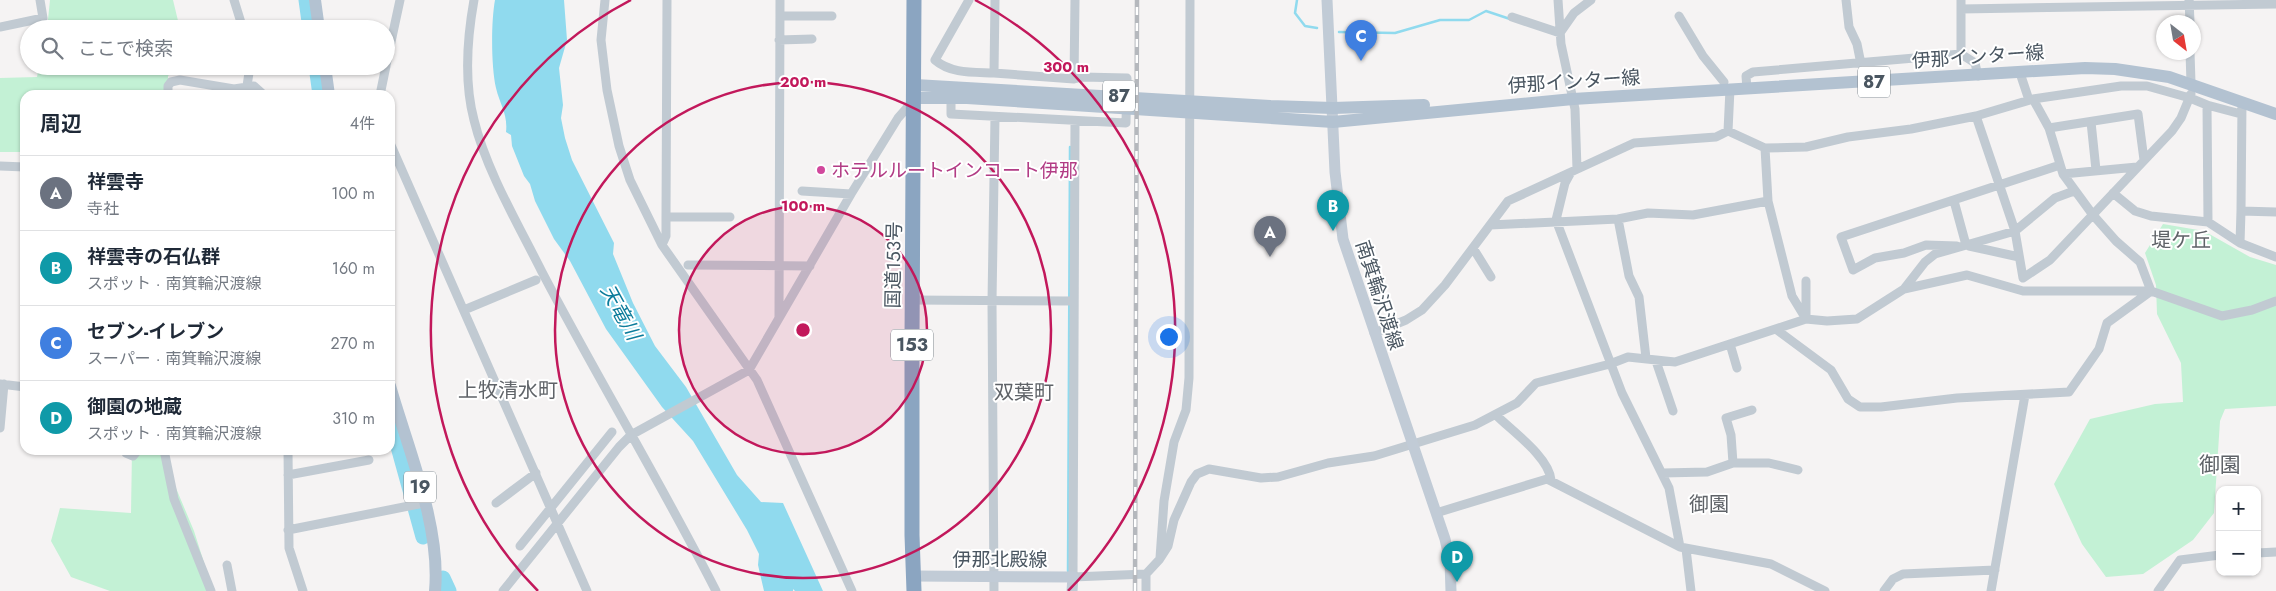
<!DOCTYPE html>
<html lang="ja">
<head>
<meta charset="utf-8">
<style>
  :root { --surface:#fff; --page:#f6f6f7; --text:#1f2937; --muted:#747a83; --line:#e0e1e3; --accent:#1a73e8 }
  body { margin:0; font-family:Jost,"Noto Sans JP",sans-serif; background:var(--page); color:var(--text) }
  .controls { position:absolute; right:15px; bottom:15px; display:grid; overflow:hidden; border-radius:10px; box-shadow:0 1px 4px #0004 }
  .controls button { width:45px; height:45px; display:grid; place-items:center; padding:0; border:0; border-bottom:1px solid var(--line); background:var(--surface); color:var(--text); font:25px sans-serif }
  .compass { position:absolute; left:2156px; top:15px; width:45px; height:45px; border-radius:50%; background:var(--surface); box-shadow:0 1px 4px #0004; rotate:149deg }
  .you { position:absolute; left:1168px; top:336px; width:18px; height:18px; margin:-12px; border:4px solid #fff; border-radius:50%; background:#1a73e8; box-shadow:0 0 0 8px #1a73e833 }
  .badge { display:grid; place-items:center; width:32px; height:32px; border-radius:50%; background:var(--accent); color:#fff; font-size:16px; font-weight:700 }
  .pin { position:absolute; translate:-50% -41px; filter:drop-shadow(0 1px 2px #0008) }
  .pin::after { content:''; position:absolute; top:26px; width:18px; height:15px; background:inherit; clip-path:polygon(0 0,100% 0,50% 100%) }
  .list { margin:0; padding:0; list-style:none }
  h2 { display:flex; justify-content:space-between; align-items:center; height:65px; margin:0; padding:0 20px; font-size:21px }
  h2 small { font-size:16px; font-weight:400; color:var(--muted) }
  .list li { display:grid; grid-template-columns:32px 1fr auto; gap:15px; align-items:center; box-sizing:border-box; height:75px; padding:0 20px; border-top:1px solid var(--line) }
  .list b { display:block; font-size:19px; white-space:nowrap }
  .list p { margin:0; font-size:16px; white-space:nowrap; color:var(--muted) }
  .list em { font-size:16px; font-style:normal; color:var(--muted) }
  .icon { flex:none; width:28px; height:28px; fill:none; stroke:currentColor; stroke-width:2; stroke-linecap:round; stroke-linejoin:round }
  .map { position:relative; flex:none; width:2276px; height:591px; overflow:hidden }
  .search { position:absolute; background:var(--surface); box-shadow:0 1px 4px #0004; left:20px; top:20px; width:375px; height:55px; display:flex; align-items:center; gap:12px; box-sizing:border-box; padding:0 18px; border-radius:28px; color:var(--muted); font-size:19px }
  .panel { position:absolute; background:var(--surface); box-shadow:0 1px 4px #0004; left:20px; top:90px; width:375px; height:365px; border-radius:15px }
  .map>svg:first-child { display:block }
  .green { fill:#c3f1d5 }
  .water { fill:#90daee }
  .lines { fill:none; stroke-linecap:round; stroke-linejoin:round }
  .stream { stroke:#90daee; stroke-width:2.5 }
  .river { stroke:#90daee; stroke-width:15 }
  .street { stroke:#c1cad2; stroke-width:9 }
  .secondary { stroke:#c1cbd6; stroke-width:11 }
  .primary { stroke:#b3c2d1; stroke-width:12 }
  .highway { stroke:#8ba5c1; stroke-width:15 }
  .rail-casing { stroke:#b5b8bd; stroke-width:4.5 }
  .rail { stroke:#fff; stroke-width:2.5; stroke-dasharray:8; stroke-linecap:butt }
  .ring { fill:none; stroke:#c2185b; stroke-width:2.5 }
  .hotel-dot { fill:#d1479c; stroke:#fff; stroke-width:2 }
  .labels { text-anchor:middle; stroke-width:4; stroke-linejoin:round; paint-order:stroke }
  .shield { fill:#fff; stroke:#808990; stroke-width:1 }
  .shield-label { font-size:18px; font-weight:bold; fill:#4a5661 }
  .street-label { font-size:19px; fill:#4a5661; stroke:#fff }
  .hotel-label { font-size:19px; fill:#b23c85; stroke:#fff; text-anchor:start }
  .neighbourhood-label { font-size:20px; fill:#5f6368; stroke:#fff }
  .water-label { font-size:20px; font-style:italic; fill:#0c7c9b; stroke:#fff }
  .quarter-label { font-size:21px; fill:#5f6368; stroke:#fff }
  .centre { fill:#c2185b; stroke:#fff; stroke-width:2.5 }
  .ring-label { font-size:15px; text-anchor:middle; font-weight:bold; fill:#c2185b; stroke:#fff; stroke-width:4; stroke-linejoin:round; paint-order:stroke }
</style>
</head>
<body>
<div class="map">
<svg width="2276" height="591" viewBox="0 0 2276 591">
  <rect width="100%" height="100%" fill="#f5f3f3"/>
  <path class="green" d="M50,0H173L180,29H47Z
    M39,66H177L168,76V95H25V152H0V78L37,77Z
    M2163,224L2204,231L2250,257L2276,265V406L2225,409L2220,421L2214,513L2193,540L2143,574L2106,577L2082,544L2054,484L2090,419L2155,404L2183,402L2181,363L2157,314L2156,285L2145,253Z
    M132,450H160L194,531L213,591H110L71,577L51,541L60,508L131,513Z"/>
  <path class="water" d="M495,0H564L567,40L559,68L563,105L561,118L565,138L572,160L614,243L613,254L633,303L655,346L686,387L737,475L761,502L783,503L823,591H795L793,589V591H764L758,565L759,554L747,530L693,441L662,407L606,329L570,261L554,239L535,201L530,184L524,176L512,146L511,135L506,132C508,114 500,105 496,88C491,66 491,22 495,0Z"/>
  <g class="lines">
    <path class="stream" d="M1297,0L1295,13L1305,26L1317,28
      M1339,32L1395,33L1440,20H1469L1486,11L1510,19
      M1068,571L1070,147"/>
    <path class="river" d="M306,0L310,29
      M316,66L320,95
      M390,418L423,537
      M443,578L449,591"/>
    <path class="street" d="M234,0L243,29
      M474,0C467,39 464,82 474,120C486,170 519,226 542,272C598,379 661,483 716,591
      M605,0L601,40L607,90L619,146L630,180L662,245L757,380L852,591
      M969,0L935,60C951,74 974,72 994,73
      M995,0L994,73L1074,79
      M1558,0L1561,44L1575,109L1577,169
      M1846,0L1849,27L1857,44L1861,64
      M1961,0V54L1975,63L1978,76
      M2189,0L2190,22
      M1961,9L2276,4
      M780,16H832
      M1679,16L1703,56L1724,82
      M1512,17L1560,33L1574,13L1591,0
      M0,27L43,18L40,0
      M779,40L812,39
      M2190,52L2191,83
      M386,65L400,0
      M250,66L247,86L255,95
      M2020,73L2029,100
      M1747,89L1746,76L1753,72L1961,54
      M168,95V86L171,82L180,80L234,89L254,86L264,95
      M380,95L386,66
      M951,97V114L1126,123L1127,78L1082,77L1074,79L1075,0
      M2033,99L2049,128L2063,174L2093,215L2116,241L2140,262L2151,291
      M2207,105L2241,114
      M1075,121L1073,577L1146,574L1159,560L1168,546L1174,520L1191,482L1197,474L1209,469L1261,478L1278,477L1328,463L1374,456L1475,425L1517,403L1536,383L1610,364L1628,357L1675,362L1806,319L1827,321L1857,319L1904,289L1967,275L2023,291H2151L2222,316L2252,310L2276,301
      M2091,122L2096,170
      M2049,128L2138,114L2144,160
      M1728,131L1730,89
      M390,143L587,591
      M1765,148L1806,147L1848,137L1911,129L1976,116
      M0,166L25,167
      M1571,172L1565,183L1556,220L1622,393L1669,488L1680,547
      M2063,174L2137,167
      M802,191L851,194
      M2074,191L2055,198L2015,231L1976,116L2033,99L2121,86H2147L2190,98L2207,105L2208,222
      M2113,193L2135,211L2151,216L2208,222L2240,243L2276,257
      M1954,201L1966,245
      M2241,211L2242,103
      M666,217H730
      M1618,219L1629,276L1639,297L1646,358
      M1490,225L1618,219L1648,213L1693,215L1768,201
      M2240,243L2241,211L2276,212
      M662,245L666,236V217L667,0
      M1957,246L1926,245L1904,253L1875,258L1853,270L1841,237L2060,165
      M1969,246L2019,257
      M1473,248L1491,277
      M688,265L810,266
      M1806,281V319
      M1904,289L1925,262L1935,254L2015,231L2023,278L2050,260L2172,131L2181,118L2191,94
      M912,300L1074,301
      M464,310L536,280
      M779,317L780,0
      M1777,330L1831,370L1848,399L1860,407H1881L1957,398L2069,392L2099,349L2107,323L2151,291
      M1374,333L1406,320L1422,310L1445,285L1508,201L1634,143L1716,137L1728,131L1765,148L1768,201L1792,296L1806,319
      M1730,344L1737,368
      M1656,361L1673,411
      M0,384L25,387
      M1496,415C1512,431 1549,457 1551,480
      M0,428L4,384
      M125,450L126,453L133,456L138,450
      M164,450L174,499L211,591
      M288,450L289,548L303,591
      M1733,463L1731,435L1726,418L1752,410
      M1663,473L1707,472L1733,463H1769L1798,470
      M288,475L369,460
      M496,503L536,473
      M1436,513L1547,479L1680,547L1771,564L1825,591
      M288,530L424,503
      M520,546L612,432
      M1686,549L1691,591
      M2257,553L2276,552
      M1160,558L1164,501L1174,442L1186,410L1189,378L1190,0
      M227,565L232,591
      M1146,574V591
      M503,591L619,447L631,435L749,370L851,194L898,118L913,101
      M994,591L992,301L995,117
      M1884,591L1893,579L1903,574L1995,570
      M1991,591L2025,395
      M2158,591L2180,560L2220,555"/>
    <path class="secondary" d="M1327,0L1335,172L1343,239L1445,539L1450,561L1451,591
      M913,576L1073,577L1072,591"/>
    <path class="primary" d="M315,0L319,29
      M325,66L329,95
      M915,85L1270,106L1333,108L1424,105
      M914,98H967L1333,122L1573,99L2085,68L2115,69L2169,77L2276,114
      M390,386C408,449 441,526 435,591"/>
    <path class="highway" d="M914,0L912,339V535L914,591"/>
    <g class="rail-casing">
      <path id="rail" d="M1135,591L1137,0"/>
    </g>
    <use href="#rail" class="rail"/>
  </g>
  <circle cx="803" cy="330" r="124" fill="#c2185b" fill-opacity=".12"/>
  <g class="ring">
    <circle cx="803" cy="330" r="124"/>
    <circle cx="803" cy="330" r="248"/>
    <path d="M538 591A372 372 0 0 1 631 0M975 0A372 372 0 0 1 1068 591"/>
  </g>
  <circle class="hotel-dot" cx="821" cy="170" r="5"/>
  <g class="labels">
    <g class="shield">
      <rect x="1858" y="66.5" width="32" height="31" rx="4"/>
      <rect x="1103" y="80.5" width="32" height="31" rx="4"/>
      <rect x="891" y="329.5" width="42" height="31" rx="4"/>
      <rect x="404" y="471.5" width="32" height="31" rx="4"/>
    </g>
    <g class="shield-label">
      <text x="1874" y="88">87</text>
      <text x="1119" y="102">87</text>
      <text x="912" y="351">153</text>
      <text x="420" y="493">19</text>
    </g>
    <g class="street-label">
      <text transform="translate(1978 56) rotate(-4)" y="7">伊那インター線</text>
      <text transform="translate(1574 81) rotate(-4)" y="7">伊那インター線</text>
      <text transform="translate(893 265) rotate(-89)" y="7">国道153号</text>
      <text transform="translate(1380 295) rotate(72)" y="7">南箕輪沢渡線</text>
      <text x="1000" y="566">伊那北殿線</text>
    </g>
    <g class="hotel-label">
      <text x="831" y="177">ホテルルートインコート伊那</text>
    </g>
    <g class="neighbourhood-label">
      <text x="2181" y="247">堤ケ丘</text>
      <text x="508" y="397">上牧清水町</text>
      <text x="1024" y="399">双葉町</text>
      <text x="1709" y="511">御園</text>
    </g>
    <g class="water-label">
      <text transform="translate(621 312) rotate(61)" y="7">天竜川</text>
    </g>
    <g class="quarter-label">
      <text x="2220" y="472">御園</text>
    </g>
  </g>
  <circle cx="803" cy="330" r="8" class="centre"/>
  <g class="ring-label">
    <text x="1066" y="72">300 m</text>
    <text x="803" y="87">200 m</text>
    <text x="803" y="211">100 m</text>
  </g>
</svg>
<div class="controls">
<button>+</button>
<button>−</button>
</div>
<svg class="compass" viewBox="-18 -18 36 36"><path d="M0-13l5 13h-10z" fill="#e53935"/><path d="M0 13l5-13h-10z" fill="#747a83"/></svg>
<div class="you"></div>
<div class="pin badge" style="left:1270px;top:257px;background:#6b7280">A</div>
<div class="pin badge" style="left:1333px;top:231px;background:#0f9aa8">B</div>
<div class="pin badge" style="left:1361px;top:61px;background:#3f7fe0">C</div>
<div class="pin badge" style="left:1457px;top:582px;background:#0f9aa8">D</div>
<div class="search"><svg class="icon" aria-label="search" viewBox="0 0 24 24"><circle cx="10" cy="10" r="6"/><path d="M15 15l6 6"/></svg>ここで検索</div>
<section class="panel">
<h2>周辺<small>4件</small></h2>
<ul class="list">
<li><span class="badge" style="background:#6b7280">A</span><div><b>祥雲寺</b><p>寺社</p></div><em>100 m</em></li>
<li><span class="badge" style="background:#0f9aa8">B</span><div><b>祥雲寺の石仏群</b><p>スポット · 南箕輪沢渡線</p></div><em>160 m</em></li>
<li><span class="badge" style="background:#3f7fe0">C</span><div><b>セブン-イレブン</b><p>スーパー · 南箕輪沢渡線</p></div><em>270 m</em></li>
<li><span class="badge" style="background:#0f9aa8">D</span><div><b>御園の地蔵</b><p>スポット · 南箕輪沢渡線</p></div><em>310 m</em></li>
</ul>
</section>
</div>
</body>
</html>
